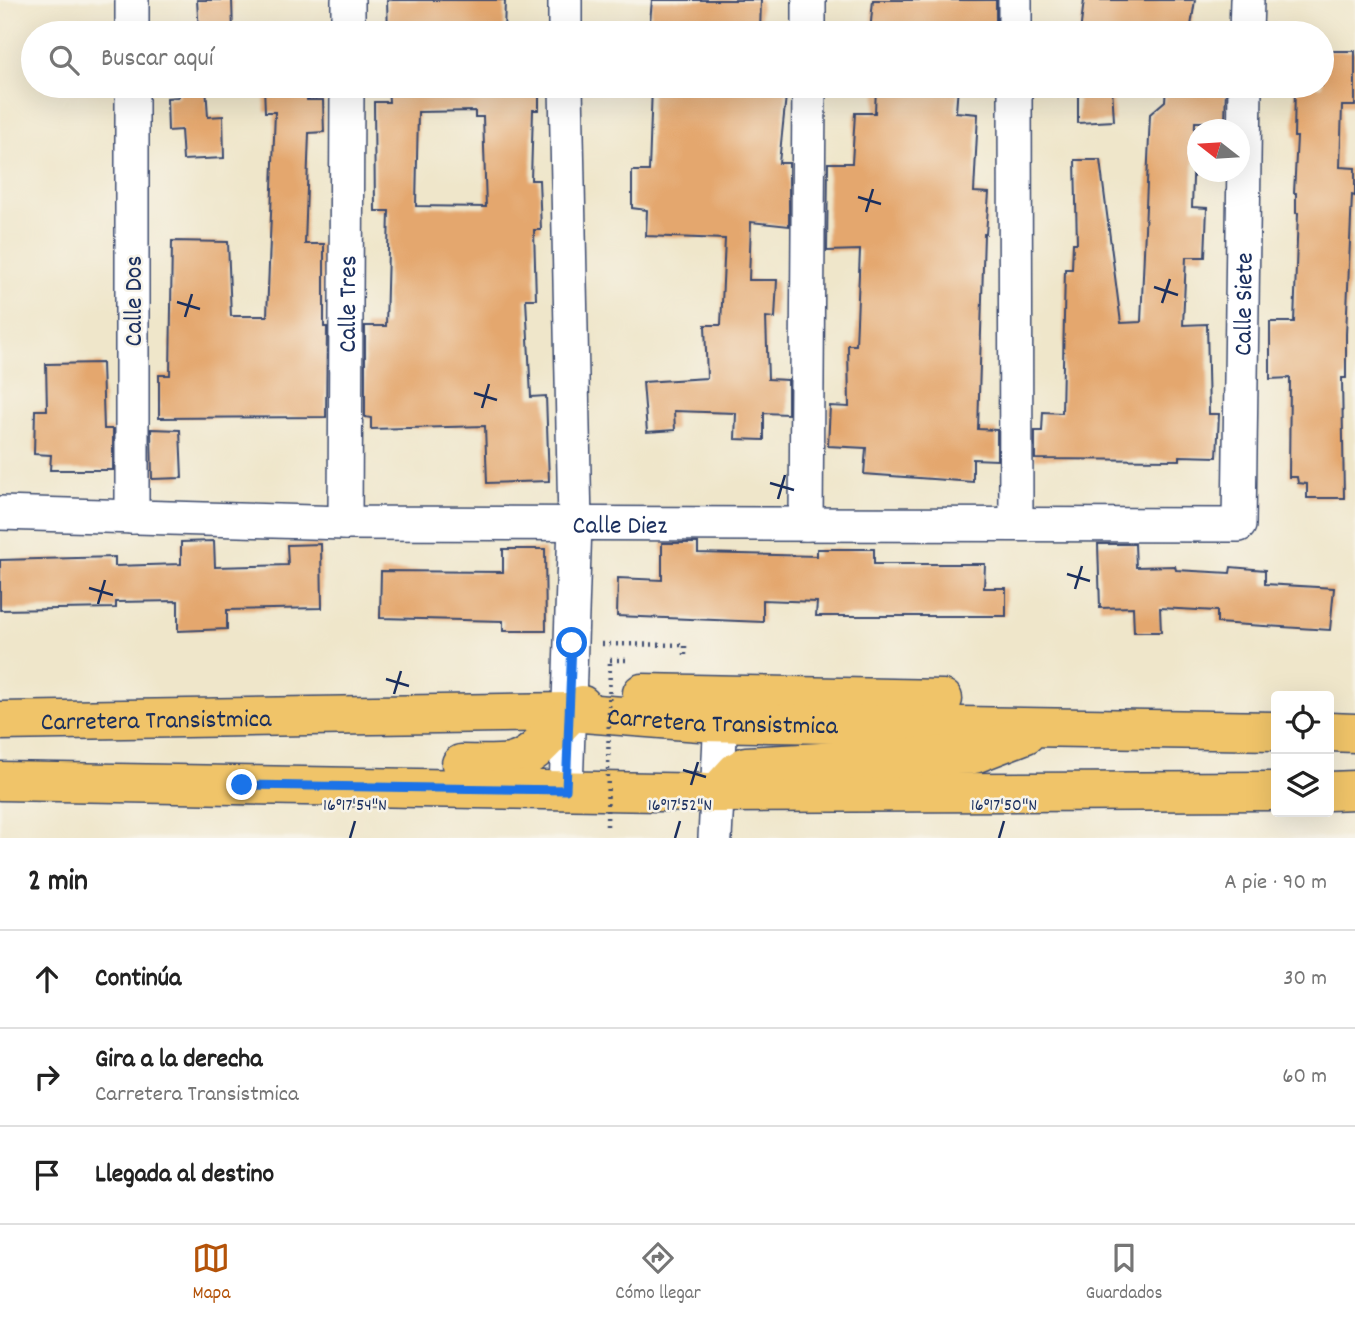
<!DOCTYPE html>
<html lang="es">
<head>
<meta charset="utf-8">
<style>
  :root { --surface:#fff; --page:#f6f6f6; --text:#222; --muted:#767676; --line:#e0e0e0; --accent:#b45309 }
  body { margin:0; font-family:Dekko,sans-serif; background:var(--page); color:var(--text) }
  .controls { position:absolute; right:21px; bottom:21px; display:grid; overflow:hidden; border-radius:7px; box-shadow:0 7px 28px #0002 }
  .controls button { width:63px; height:63px; display:grid; place-items:center; padding:0; border:0; border-bottom:2px solid var(--line); background:var(--surface); color:var(--text); font:35px sans-serif }
  .compass { position:absolute; left:1187px; top:119px; width:63px; height:63px; border-radius:50%; background:var(--surface); box-shadow:0 7px 28px #0002; rotate:287deg }
  .stop { position:absolute; width:21px; height:21px; margin:-16px; border:5px solid #1a73e8; border-radius:50%; background:#fff }
  .stop.end { background:#1a73e8; border-color:#fff; box-shadow:0 2px 7px #0008 }
  .list { margin:0; padding:0; list-style:none }
  h2 { display:flex; justify-content:space-between; align-items:center; height:91px; margin:0; padding:0 28px; font-size:30px }
  h2 small { font-size:23px; font-weight:400; color:var(--muted) }
  .list li { display:grid; grid-template-columns:46px 1fr auto; gap:21px; align-items:center; box-sizing:border-box; height:98px; padding:0 28px; border-top:2px solid var(--line) }
  .list b { display:block; font-size:26px; white-space:nowrap }
  .list p { margin:0; font-size:23px; white-space:nowrap; color:var(--muted) }
  .list em { font-size:23px; font-style:normal; color:var(--muted) }
  .icon { flex:none; width:38px; height:38px; fill:none; stroke:currentColor; stroke-width:2; stroke-linecap:round; stroke-linejoin:round }
  .map { position:relative; flex:none; width:1355px; height:838px; overflow:hidden }
  .search { position:absolute; background:var(--surface); box-shadow:0 7px 28px #0002; left:21px; right:21px; top:21px; height:77px; display:flex; align-items:center; gap:18px; box-sizing:border-box; padding:0 24px; border-radius:38px; color:var(--muted); font-size:26px }
  .sheet { height:385px; background:var(--surface) }
  nav { display:flex; justify-content:space-around; align-items:center; box-sizing:border-box; height:98px; border-top:2px solid var(--line); background:var(--surface); font-size:19px; color:var(--muted) }
  nav a { display:grid; justify-items:center; gap:4px }
  nav .on { color:var(--accent) }
  .map>svg:first-child { display:block }
  .building { fill:#e4a76e; fill-rule:evenodd }
  .lines { fill:none; stroke-linecap:round; stroke-linejoin:round }
  .minor-casing { stroke:#3b4a6e; stroke-width:36 }
  .major-casing { stroke:#3b4a6e; stroke-width:41 }
  .path { stroke:#3b4a6e; stroke-width:4.5; stroke-dasharray:2 5; stroke-linecap:butt }
  .minor { stroke:#fff; stroke-width:33 }
  .major { stroke:#f0c469; stroke-width:38 }
  .path-bridge { stroke:#3b4a6e; stroke-width:4.5; stroke-dasharray:2 5; stroke-linecap:butt }
  .route { stroke:#1a73e8; stroke-width:9 }
  .ticks { fill:none; stroke:#1b2f5e; stroke-width:2.5 }
  .labels { text-anchor:middle; stroke-width:5; stroke-linejoin:round; paint-order:stroke }
  .street-label { font-size:26px; fill:#1b2f5e; stroke:#f7f3e8 }
  .ticks-label { font-size:18px; text-anchor:middle; fill:#1b2f5e; stroke:#f7f3e8; stroke-width:5; stroke-linejoin:round; paint-order:stroke }
</style>
</head>
<body>
<div class="map">
<svg width="1355" height="838" viewBox="0 0 1355 838">
  <rect width="100%" height="100%" fill="#f7f3e8"/>
  <filter id="ink" filterUnits="userSpaceOnUse"><feTurbulence type="fractalNoise" baseFrequency=".0143" numOctaves="2"/><feDisplacementMap in="SourceGraphic" scale="14" xChannelSelector="R" yChannelSelector="G"/><feConvolveMatrix kernelMatrix="1 2 1 2 8 2 1 2 1" color-interpolation-filters="sRGB"/></filter>
  <filter id="wash" filterUnits="userSpaceOnUse"><feTurbulence type="fractalNoise" baseFrequency=".00686" numOctaves="4" result="noise"/><feDisplacementMap in="SourceGraphic" scale="28" xChannelSelector="R" yChannelSelector="G"/><feGaussianBlur stdDeviation="1.57" result="paint"/><feColorMatrix in="noise" values="0 0 0 0 0 0 0 0 0 0 0 0 0 0 0 0 0 1.4 0 .05"/><feComposite in="paint" operator="in"/></filter>
  <g filter="url(#wash)">
    <rect width="100%" height="100%" fill="#efe6ca"/>
    <g id="blocks">
      <path class="building" d="M197,0H232L233,32L199,33Z
        M387,0H505L504,33H388Z
        M652,0H761L760,33H649Z
        M873,0H996V33H870Z
        M1084,0H1195L1190,33H1080Z
        M1323,51H1355V106H1342L1340,167L1355,168V196L1352,195L1346,334V378H1342L1344,498H1307V484L1298,483L1297,477H1289L1290,378L1270,379V322H1294L1298,213H1296V193H1294L1297,137H1294L1295,86H1322Z
        M178,86H206L208,117L223,116L224,158L183,160L181,130L168,131L167,98L179,97Z
        M264,86H307V100H323L324,132L309,133L305,244H324V327H327L326,417L159,418V375H170L172,241L228,242L231,316H267L275,112H265Z
        M388,86H539V110H533L531,180H539L541,230H534L536,299H526L531,397L546,396L549,481L487,483L485,426L371,429V418L365,417V326H386L389,211H375L374,102H389ZM475,111V117H483L486,207L416,206L418,112Z
        M652,86H787L779,163H789V226L751,222L749,280H777L775,318L766,317L768,379L788,380V414L764,413V440L735,439L736,413L674,411L675,430L647,432L643,382L707,378L705,325H721L725,239L646,236L647,210L632,208V171H649Z
        M876,86H958L956,112L978,114L974,192L989,193L986,234H984L978,429L997,430V460L973,459V482L864,474L866,448L828,446L830,406L849,407L848,345H856L860,250L827,251L828,163H852L855,113H875Z
        M1078,86H1112L1114,121L1078,123Z
        M1166,87H1226L1225,122H1195L1192,207L1207,208L1205,257H1186L1183,325L1207,324L1209,414H1219L1217,457L1180,456V460L1035,459V431H1042L1043,412L1062,413L1065,269H1072L1073,243H1077L1075,160H1100L1121,323L1141,322L1150,114L1165,101Z
        M102,363L104,429H113V470H50L51,455L34,454L35,410H47L46,364Z
        M151,429L180,430L182,478L152,479Z
        M214,541L215,567L288,565L287,545L321,544L322,608L227,610V629L178,631V601L116,602V608L0,610V560L115,557V566L181,564V542Z
        M662,543H698V553L817,556V549H874V564H985L984,588H1006V616H816L817,602L763,600V622L617,616L618,578L662,580Z
        M1098,544H1135L1136,567L1175,566L1176,570L1230,573L1231,567L1265,570V584L1334,588L1330,630L1217,623V611L1160,608L1161,632H1134L1133,607L1100,608Z
        M503,549H545L546,631H503V621L380,618L381,571L503,572Z"/>
    </g>
  </g>
  <g filter="url(#ink)">
    <use href="#blocks" fill-opacity="0" stroke="#3b4a6e" stroke-width="2"/>
    <g class="lines">
      <g class="minor-casing">
        <g id="minor">
          <path d="M565,0V33"/>
          <path d="M1015,0V33"/>
          <path d="M132,33V0"/>
          <path d="M348,33V0"/>
          <path d="M809,33V0"/>
          <path d="M1246,33L1247,0"/>
          <path d="M1015,86L1016,524"/>
          <path id="s1" d="M0,513L345,523L1239,525L1245,86"/>
          <path d="M132,517V86"/>
          <path id="s2" d="M345,523L347,86"/>
          <path d="M806,524L809,86"/>
          <path d="M566,790L575,524L566,86"/>
          <path d="M715,838L722,697"/>
        </g>
      </g>
      <g class="major-casing">
        <g id="major">
          <path d="M642,693L943,699"/>
          <path id="s3" d="M0,721L570,712L700,722L1276,731"/>
          <path d="M1329,732L1355,733"/>
          <path d="M461,764C477,764 495,765 510,763C541,757 557,720 582,705"/>
          <path d="M0,781L717,793L1276,791"/>
          <path d="M1329,791L1355,790"/>
          <path d="M717,793L736,772L746,766L974,754L1026,734"/>
        </g>
      </g>
      <path class="path" d="M602,644L685,645V658
        M610,660H627"/>
      <use href="#minor" class="minor"/>
      <use href="#major" class="major"/>
      <path class="path-bridge" d="M607,826L610,660"/>
    </g>
  </g>
  <g class="lines" filter="url(#ink)">
    <path class="route" d="M242,785L566,790L572,643"/>
  </g>
  <path class="ticks" d="M858,197L881,204M866,212L873,189M1154,287L1178,295M177,302L200,309M1162,303L1170,279M185,317L192,294M474,393L497,400M482,408L489,384M770,483L794,490M778,499L785,475M1067,574L1090,581M89,588L113,595M1075,589L1082,566M98,604L105,580M386,679L409,686M394,694L401,671M683,770L706,777M691,785L698,762M350,838L355,821M675,838L680,821M999,838L1004,821"/>
  <g class="labels">
    <g class="street-label">
      <text transform="translate(132 301) rotate(-90)" y="9">Calle Dos</text>
      <text dy="9" stroke="none"><textPath href="#s2" startOffset="219">Calle Tres</textPath></text>
      <text dy="9" stroke="none"><textPath href="#s1" startOffset="1460">Calle Siete</textPath></text>
      <text dy="9" stroke="none"><textPath href="#s1" startOffset="620">Calle Diez</textPath></text>
      <text dy="9" stroke="none"><textPath href="#s3" startOffset="156">Carretera Transistmica</textPath></text>
      <text dy="9" stroke="none"><textPath href="#s3" startOffset="723">Carretera Transistmica</textPath></text>
    </g>
  </g>
  <g class="ticks-label">
    <text x="355" y="810">16°17'54"N</text>
    <text x="680" y="810">16°17'52"N</text>
    <text x="1004" y="810">16°17'50"N</text>
  </g>
</svg>
<div class="controls">
<button><svg class="icon" aria-label="locate" viewBox="0 0 24 24"><circle cx="12" cy="12" r="6"/><path d="M12 2v4M12 18v4M2 12h4M18 12h4"/></svg></button>
<button><svg class="icon" aria-label="layers" viewBox="0 0 24 24"><path d="M12 4l9 5-9 5-9-5zM3 14l9 5 9-5"/></svg></button>
</div>
<svg class="compass" viewBox="-18 -18 36 36"><path d="M0-13l5 13h-10z" fill="#e53935"/><path d="M0 13l5-13h-10z" fill="#767676"/></svg>
<div class="stop" style="left:572px;top:643px"></div>
<div class="stop end" style="left:242px;top:785px"></div>
<div class="search"><svg class="icon" aria-label="search" viewBox="0 0 24 24"><circle cx="10" cy="10" r="6"/><path d="M15 15l6 6"/></svg>Buscar aquí</div>
</div>
<section class="sheet">
<h2>2 min<small>A pie · 90 m</small></h2>
<ul class="list">
<li><svg class="icon" aria-label="ahead" viewBox="0 0 24 24"><path d="M12 20V5M6 11l6-6 6 6"/></svg><div><b>Continúa</b></div><em>30 m</em></li>
<li><svg class="icon" aria-label="right" viewBox="0 0 24 24"><path d="M7 20v-9h11M14 6l5 5-5 5"/></svg><div><b>Gira a la derecha</b><p>Carretera Transistmica</p></div><em>60 m</em></li>
<li><svg class="icon" aria-label="arrive" viewBox="0 0 24 24"><path d="M6 21V4h12l-3 4 3 4H6"/></svg><div><b>Llegada al destino</b></div></li>
</ul>
</section>
<nav>
<a class="on"><svg class="icon" aria-label="map" viewBox="0 0 24 24"><path d="M3 6l6-2 6 2 6-2v14l-6 2-6-2-6 2zM9 4v14M15 6v14"/></svg>Mapa</a>
<a><svg class="icon" aria-label="directions" viewBox="0 0 24 24"><path d="M12 3l9 9-9 9-9-9zM9 14v-3h6M13 9l2 2-2 2"/></svg>Cómo llegar</a>
<a><svg class="icon" aria-label="saved" viewBox="0 0 24 24"><path d="M7 4h10v16l-5-4-5 4z"/></svg>Guardados</a>
</nav>
</body>
</html>
